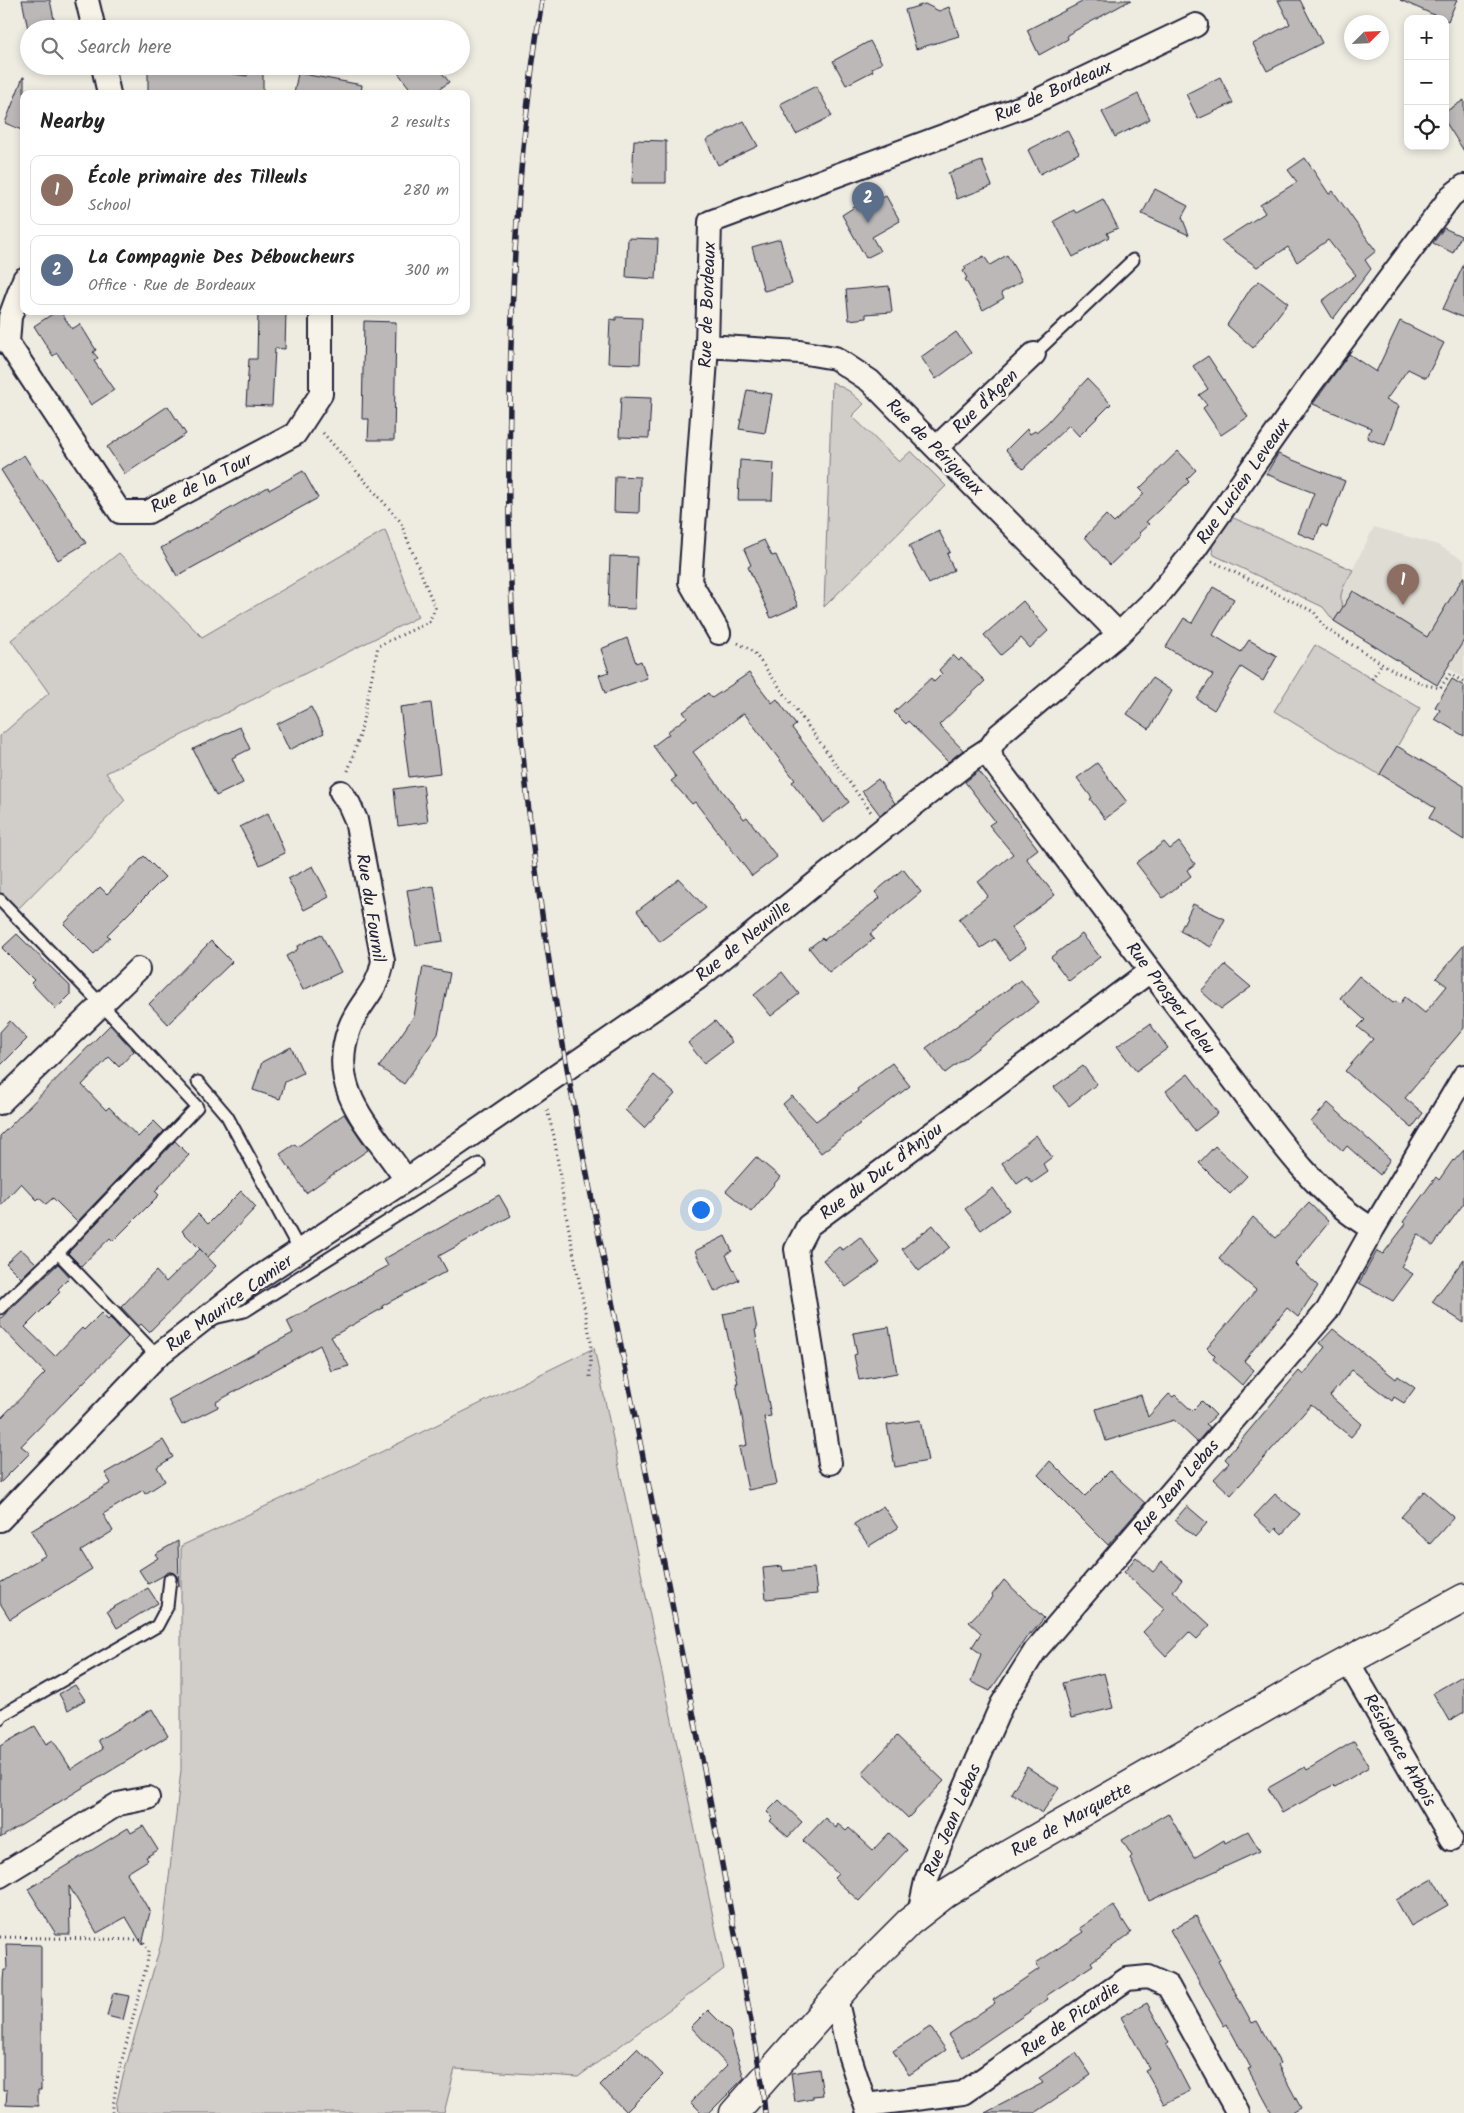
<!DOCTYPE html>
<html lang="en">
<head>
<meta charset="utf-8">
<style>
  :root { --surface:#fff; --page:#f2f2f2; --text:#222; --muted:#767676; --line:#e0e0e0; --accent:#db2777 }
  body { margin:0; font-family:Kalam,sans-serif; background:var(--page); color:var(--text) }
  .controls { position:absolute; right:15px; top:15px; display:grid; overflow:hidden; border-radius:10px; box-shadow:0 2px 8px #0003 }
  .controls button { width:45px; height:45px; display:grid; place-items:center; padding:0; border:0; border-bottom:1px solid var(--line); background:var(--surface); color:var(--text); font:25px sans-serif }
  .compass { position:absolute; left:1344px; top:15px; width:45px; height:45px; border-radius:50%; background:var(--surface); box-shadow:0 2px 8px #0003; rotate:66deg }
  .you { position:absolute; left:700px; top:1209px; width:18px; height:18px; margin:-12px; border:4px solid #fff; border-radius:50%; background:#1a73e8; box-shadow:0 0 0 8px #1a73e833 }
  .badge { display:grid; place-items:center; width:32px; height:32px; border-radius:50%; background:var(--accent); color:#fff; font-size:16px; font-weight:700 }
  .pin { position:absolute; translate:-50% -41px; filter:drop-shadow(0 1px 2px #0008) }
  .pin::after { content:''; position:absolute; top:26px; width:18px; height:15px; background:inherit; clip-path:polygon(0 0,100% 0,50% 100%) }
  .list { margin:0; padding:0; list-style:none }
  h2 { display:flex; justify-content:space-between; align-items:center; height:65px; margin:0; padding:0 20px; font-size:21px }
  h2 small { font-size:16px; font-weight:400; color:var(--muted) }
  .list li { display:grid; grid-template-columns:32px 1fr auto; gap:15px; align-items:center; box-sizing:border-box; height:70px; margin:0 10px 10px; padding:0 10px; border:1px solid var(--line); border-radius:10px }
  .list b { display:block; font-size:19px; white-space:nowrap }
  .list p { margin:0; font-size:16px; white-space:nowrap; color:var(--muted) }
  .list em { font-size:16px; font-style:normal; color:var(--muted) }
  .icon { flex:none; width:28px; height:28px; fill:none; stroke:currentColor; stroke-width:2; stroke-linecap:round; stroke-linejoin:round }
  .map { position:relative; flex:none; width:1464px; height:2113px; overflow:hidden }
  .search { position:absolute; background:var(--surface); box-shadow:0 2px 8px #0003; left:20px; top:20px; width:450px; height:55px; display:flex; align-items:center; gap:12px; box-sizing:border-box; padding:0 18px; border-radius:28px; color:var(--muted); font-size:19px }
  .panel { position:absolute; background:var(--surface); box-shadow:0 2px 8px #0003; left:20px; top:90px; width:450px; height:225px; border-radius:10px }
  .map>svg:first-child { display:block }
  .built { fill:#dfdcd4 }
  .green { fill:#d1cdc9; stroke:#7a7882 }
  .building { fill:#bbb8b7; stroke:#22223b }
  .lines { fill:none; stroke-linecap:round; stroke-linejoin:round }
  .service-casing { stroke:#22223b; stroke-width:15 }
  .minor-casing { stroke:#22223b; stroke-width:26 }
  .tertiary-casing { stroke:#22223b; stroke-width:31 }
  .path { stroke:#22223b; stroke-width:3; stroke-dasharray:1 4; stroke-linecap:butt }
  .service { stroke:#f7f3e8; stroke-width:11 }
  .minor { stroke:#f7f3e8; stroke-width:22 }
  .tertiary { stroke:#f7f3e8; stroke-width:28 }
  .rail-casing { stroke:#22223b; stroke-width:5.5 }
  .rail { stroke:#f7f3e8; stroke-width:4; stroke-dasharray:11; stroke-linecap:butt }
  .labels { text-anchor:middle; stroke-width:5; stroke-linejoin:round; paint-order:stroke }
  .street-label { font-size:18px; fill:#22223b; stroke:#f7f3e8 }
</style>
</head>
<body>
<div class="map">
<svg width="1464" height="2113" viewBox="0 0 1464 2113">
  <rect width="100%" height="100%" fill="#eeebe1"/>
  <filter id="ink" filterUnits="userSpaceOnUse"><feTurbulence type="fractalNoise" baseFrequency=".02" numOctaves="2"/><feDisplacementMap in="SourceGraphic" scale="10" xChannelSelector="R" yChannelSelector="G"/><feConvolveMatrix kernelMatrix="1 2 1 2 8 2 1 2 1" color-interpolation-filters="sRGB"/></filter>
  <g filter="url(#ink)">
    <path class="built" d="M1374,527L1438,545L1464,560V678L1447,667L1436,684L1335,621L1343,608L1340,602L1341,593Z"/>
    <path class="green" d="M832,382L849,391L864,404L852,416L899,462L911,451L946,486L824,607Z
      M1229,516L1353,570C1347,581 1336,595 1343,608L1334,621L1323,607L1214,555C1207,542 1222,527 1229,516Z
      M385,530L418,617L106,773L125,800L16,911L0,894V736L49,693L11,640L119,553L202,637Z
      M1315,645L1420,708L1380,775L1274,711Z
      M594,1348L724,1969L578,2077L455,2069L444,2113H117L116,2105L122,2080L162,1940L181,1770V1546L381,1452Z"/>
    <path class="building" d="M22,0H50L56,29H28Z
      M1086,0H1131L1067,35L1068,39L1039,55L1027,30Z
      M1278,0H1300L1322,43L1267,71L1253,44L1290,24Z
      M1400,0H1457L1448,21Z
      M925,4L939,11L949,7L959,36L916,49L905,10Z
      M870,41L882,63L872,68L873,71L846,85L833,61Z
      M248,66H263V94H148V69L194,68L247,76Z
      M393,66H437L449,82L433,94H414Z
      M298,73L362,85L361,94H294Z
      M23,77H24V131L5,123Z
      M1220,77L1233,103L1198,119L1186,94Z
      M816,86L832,116L796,134L780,104Z
      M1138,94L1150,119L1115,137L1102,112Z
      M1464,100V151L1445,121V112Z
      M744,121L758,146L718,165L706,140Z
      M1067,130L1079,153L1040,174L1028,150Z
      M634,140L666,141V183H632Z
      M1305,158L1329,194L1333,191L1376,251L1365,260L1371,269L1333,319L1322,301L1356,275L1328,240L1297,262L1288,247L1257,267L1221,241L1265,213L1260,205L1297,182L1288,170Z
      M982,161L992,186L957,199L948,173Z
      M1155,189L1188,206L1182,217L1189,235L1142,214Z
      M886,196L900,221L872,237L880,251L866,258L842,215L856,206L858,210Z
      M1103,199L1118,228L1107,233L1109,237L1073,257L1054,221L1074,210L1076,213Z
      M1444,228L1461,236L1453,253L1433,243Z
      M628,238L658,239L656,279L626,277Z
      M780,239L792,284L764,291L752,247Z
      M1007,255L1022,281L1001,293L1004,298L983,310L965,279L967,278L963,271L966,269L964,267L984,256L990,265Z
      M1464,264V318L1443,309Z
      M1259,281L1288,303L1253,348L1227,325L1251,288Z
      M889,286L892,312L866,314V318L849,320L846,290Z
      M57,311H60L72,329L80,324L96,350L93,352L98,358L94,361L114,390L91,405L57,353L53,356L34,326Z
      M258,311H286L285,349L275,348L272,406L246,405L249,359H257Z
      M616,317L642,318L640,364L608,363L610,319L616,320Z
      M364,321L396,322L394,440H368L369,419H362Z
      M1400,321L1444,343L1426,378L1408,369L1386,400L1399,406L1385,445L1367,438L1371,428L1313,404L1349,354L1376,372Z
      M956,332L971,353L936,379L921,357Z
      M1208,356L1248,417L1221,435L1203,408L1207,405L1199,395L1208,389L1193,366Z
      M1087,379L1111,404L1079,436L1069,425L1023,469L1006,450L1027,429L1030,434L1035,431L1036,432L1047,423Z
      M747,390L772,394L765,433L739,429Z
      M621,397L651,398L649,438L619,437Z
      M168,406L186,434L125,474L107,447Z
      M1178,451L1196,470L1187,479L1189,482L1146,522L1149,524L1139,533L1141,535L1110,565L1085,537L1106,515L1114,523L1144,494L1139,489Z
      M1278,454L1345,481L1327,527L1321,524L1315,540L1298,533L1314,493L1266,474Z
      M24,455L40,480L42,479L86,543L58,560L1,470Z
      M740,460L774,463L772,500H738Z
      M303,471L318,498L177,576L161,548L268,487L269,490Z
      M615,476L640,477L639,513L614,512Z
      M939,531L950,552L947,554L954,570L929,584L909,546Z
      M764,540L772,556L776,555L798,606L771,618L748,567L751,565L744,549Z
      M610,556L637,557L635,609L608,608Z
      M1464,576V640L1437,685L1334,621L1353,591L1427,637Z
      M1213,587L1234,599L1213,635L1241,652L1249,640L1277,656L1263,681L1241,667L1214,710L1197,699L1213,675L1166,647L1184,618L1192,623Z
      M1023,601L1048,631L1030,648L1021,638L1001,655L984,635Z
      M627,638L636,663L641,661L647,678L605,693L599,675L609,672L601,649Z
      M953,655L959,661L961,658L985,681L939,725L963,750L948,762L908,721L906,724L894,712L931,678L934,682L942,674L939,670Z
      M749,673L772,703L777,699L796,725L792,728L849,802L823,822L792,782L795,780L744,713L693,752L744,819L747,817L777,857L752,876L695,802L692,804L671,781L676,777L653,746L669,734L667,732L687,717L683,712L708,693L712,698Z
      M1152,678L1172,691L1149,729L1127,714Z
      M1452,679L1464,686V736L1435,719L1440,710L1435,707Z
      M431,703L440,773L409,777L400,707Z
      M311,707L324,733L289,750L277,724Z
      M240,727L250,749L232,758L243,783L216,796L193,749Z
      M1397,746L1464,786V840L1429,818L1435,808L1380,774Z
      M1097,763L1127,802L1105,819L1090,799L1092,798L1077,778Z
      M979,771L1038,849L1026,858L1055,895L1011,928L1026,948L1010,960L995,939L981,948L959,919L988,896L978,882L1013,854L989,825L995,821L965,782Z
      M878,779L895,803L880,815L862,791Z
      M423,785L428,822L398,826L394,789Z
      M268,813L285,853L260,865L240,827Z
      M1164,842L1170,849L1179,842L1195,864L1187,870L1191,876L1163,898L1136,863Z
      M144,856L165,877L107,935L110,937L94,954L64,924L100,887L107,894Z
      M313,866L329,897L304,910L288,879Z
      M903,869L921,892L870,934L874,939L829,973L809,948L822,938L824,940L880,898L875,892Z
      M679,879L706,908L660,942L637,911Z
      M434,886L443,941L416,945L407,890Z
      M1193,904L1225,919L1211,947L1180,931Z
      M17,934L70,986V995L56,1009L31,983L34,980L2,948Z
      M321,934L341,972L303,990L286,956L297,950L298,946Z
      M1082,934L1100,957L1069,981L1051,957Z
      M211,941L232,962L168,1024L149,1004Z
      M1464,945V1028L1405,1098L1423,1113L1412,1128L1345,1071L1373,1039L1358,1027L1365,1020L1340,998L1359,976L1393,1003L1395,1001L1400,1004L1405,997L1425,1013L1447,986L1436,978Z
      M1225,965L1251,987L1221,1009L1201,991Z
      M423,967L450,973L438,1034L404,1084L379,1067L414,1016Z
      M782,972L799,994L771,1016L754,995Z
      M1021,980L1039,1002L945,1073L926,1048Z
      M10,1021L27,1039L0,1066V1032Z
      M715,1021L732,1042L704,1063L688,1043Z
      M1150,1024L1168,1048L1136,1071L1117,1046Z
      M110,1025L134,1051L119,1067L109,1057L82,1085L106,1110L109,1107L138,1137L154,1121L164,1131L77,1222L53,1198L46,1204L39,1198L37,1200L21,1183L0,1206V1136Z
      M291,1047L303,1073L285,1082L280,1099L253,1090L262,1062Z
      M892,1063L910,1086L821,1153L783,1104L792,1096L816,1121L858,1091L857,1089Z
      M1083,1066L1097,1084L1069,1106L1054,1087Z
      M1188,1074L1218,1113L1195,1131L1166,1091Z
      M654,1075L675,1094L644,1128L625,1110Z
      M1328,1103L1390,1159L1380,1175L1347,1146L1343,1151L1311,1122Z
      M344,1114L368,1150L306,1193L280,1154L295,1144L297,1147Z
      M1036,1135L1052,1157L1043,1164L1048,1172L1032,1183L1027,1177L1017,1184L1002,1163Z
      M175,1141L189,1155L155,1191L159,1195L113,1241L110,1238L81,1266L68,1253Z
      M1215,1146L1247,1176L1230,1194L1199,1163Z
      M1464,1150V1203L1433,1246L1418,1234L1401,1267L1413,1274L1393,1301L1359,1283L1377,1251L1383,1254L1406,1224L1403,1222L1436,1177L1439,1180L1453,1160L1454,1161Z
      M756,1157L780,1177L751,1212L726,1191Z
      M993,1188L1009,1210L981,1230L965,1209Z
      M241,1191L256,1207L208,1257L182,1231L198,1214L208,1224Z
      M499,1195L511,1216L439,1256L447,1271L382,1306L383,1308L331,1337L349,1366L331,1371L320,1345L216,1402L218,1407L182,1425L168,1400L293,1333L287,1321L388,1266L384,1259Z
      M1309,1203L1329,1222L1295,1264L1318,1286L1298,1317L1287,1308L1244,1361L1254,1370L1242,1385L1213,1359L1215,1356L1207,1348L1256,1290L1219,1259L1253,1217L1276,1238Z
      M933,1225L950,1247L919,1271L902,1249Z
      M725,1236L732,1251L726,1255L739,1280L715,1292L695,1251Z
      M860,1237L880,1263L846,1287L823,1260L839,1247L843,1250Z
      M21,1249L36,1263L21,1278L6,1263Z
      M200,1249L216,1266L149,1332L141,1324L139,1326L121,1307L156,1271L166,1282Z
      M1464,1259V1323L1432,1302Z
      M58,1264L70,1277L58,1289L60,1292L25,1327L55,1356L82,1328L84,1330L101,1313L108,1320L110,1318L128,1337L21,1446L30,1453L0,1483V1419L45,1373L0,1326V1319Z
      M753,1308L757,1329L755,1330L771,1416L764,1417L777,1484L748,1490L739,1447L747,1445L736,1383H738L723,1314Z
      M889,1327L897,1373L859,1380L854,1355L857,1354L853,1333Z
      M1333,1329L1396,1379L1398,1376L1415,1388L1404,1403L1394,1397L1392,1401L1352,1370L1330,1396L1362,1424L1351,1437L1311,1405L1231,1495L1214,1479L1229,1463L1225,1459L1299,1371L1303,1375L1325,1347L1320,1343Z
      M1169,1394L1173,1397L1175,1395L1192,1411L1202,1401L1216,1415L1206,1424L1210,1427L1197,1442L1174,1420L1106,1441L1096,1409L1141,1395L1148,1417Z
      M920,1420L928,1461L895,1467L887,1425Z
      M163,1440L173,1457L157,1467L165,1481L145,1494L143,1490L103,1514L113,1531L81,1551L92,1569L10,1619L0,1603V1583L46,1555L31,1531L111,1483L105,1473Z
      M1050,1461L1085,1496L1110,1471L1145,1503L1108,1545L1038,1475Z
      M1424,1491L1454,1517L1430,1544L1401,1517Z
      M1275,1494L1300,1514L1282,1534L1276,1528L1272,1533L1254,1516Z
      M883,1506L898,1528L869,1546L854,1524Z
      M1187,1506L1207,1523L1195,1537L1175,1520Z
      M178,1541L179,1586L177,1576L170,1572L148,1584L139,1570L158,1558L155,1554Z
      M1136,1557L1153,1572L1162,1562L1182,1580L1173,1591L1210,1625L1197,1639L1189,1632L1166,1656L1143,1632L1165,1609L1124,1572Z
      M782,1566L783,1571L814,1568L817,1594L766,1599L763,1568Z
      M1004,1580L1044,1618L1031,1634L1030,1632L990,1691L971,1682L981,1654L972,1647L981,1633L969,1622L993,1597L992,1595Z
      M148,1588L158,1603L117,1628L107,1611Z
      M1104,1673L1113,1708L1071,1718L1062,1683Z
      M1464,1675V1712L1449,1721L1433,1693Z
      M75,1685L85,1700L68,1710L59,1694Z
      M152,1709L168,1736L0,1838V1746L35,1726L46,1744L53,1740L71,1769L103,1749L98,1740Z
      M897,1736L944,1781L908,1818L862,1773Z
      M1354,1741L1369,1767L1335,1787L1333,1785L1282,1813L1268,1788L1305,1767L1307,1770Z
      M1027,1767L1059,1788L1042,1813L1011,1793Z
      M779,1800L802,1822L788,1837L770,1821L773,1818L767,1812Z
      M1168,1813L1194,1858L1224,1840L1225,1843L1248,1831L1260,1851L1149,1901L1130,1858L1132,1856L1122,1840Z
      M825,1818L836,1828L838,1824L846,1831L849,1828L873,1850L889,1833L907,1850L859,1901L834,1878L838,1874L803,1841Z
      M143,1826L158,1850L146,1857L148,1860L127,1873L150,1912L142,1944L126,1917L97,1933L69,1886L70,1934H56L28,1889L128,1828L131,1833Z
      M1433,1879L1448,1905L1411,1926L1396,1900Z
      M1113,1905L1131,1933L1091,1962L1093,1965L1046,1996L1048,1999L963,2057L948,2035L995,2003L993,2000L1039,1969L1036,1963L1083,1932L1080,1928Z
      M1196,1916L1220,1960L1218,1961L1252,2023L1257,2021L1280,2063L1278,2065L1301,2108L1292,2113H1272L1248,2069L1251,2068L1227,2024L1224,2026L1170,1930Z
      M6,1944L41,1945V2090H38V2106L6,2105L7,2090H3V1980L4,1970H7Z
      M113,1993L129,1996L123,2020L107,2016Z
      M1147,2003L1169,2043L1166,2045L1190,2091L1164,2104L1145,2070L1149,2068L1121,2017Z
      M708,2010L730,2032L744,2078L709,2113H702L691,2102L727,2065L691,2027Z
      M930,2027L946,2050L909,2075L893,2051Z
      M637,2048L663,2075L626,2112L600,2085Z
      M1076,2053L1091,2075L1034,2113H985L1043,2083L1039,2078Z
      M819,2069L823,2095L813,2096V2099L795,2102L791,2073Z"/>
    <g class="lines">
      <g class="service-casing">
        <path id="service" d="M1034,354L1133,260
          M0,900L102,1005L197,1107L58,1253L0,1308
          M198,1082L227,1116L300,1251
          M58,1253L157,1356
          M214,1318L245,1311L479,1164
          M0,1718L2,1715L157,1626L167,1607L170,1579"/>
      </g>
      <g class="minor-casing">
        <path id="minor" d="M87,0L94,29
          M103,66L109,94
          M24,279L10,317L8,343L120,512H148L295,434L321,394V311
          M707,346L800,352L835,358L870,381L1119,634
          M936,448L1034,354
          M719,633L690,582L707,346L710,222L1030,104L1196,25
          M990,748L992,760C1069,862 1145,965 1223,1066C1264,1119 1314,1196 1373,1229
          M341,792L349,804L356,820L383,961C378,992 358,1003 349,1029C326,1093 375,1131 406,1180
          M0,1103L138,969
          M830,1463L796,1249L808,1226L1150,971
          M0,1520L157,1356L252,1282L406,1180L698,978L883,829L970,761L990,748L999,735L1119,634L1157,597L1193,552L1310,385L1451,196L1464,186
          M1348,1662L1451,1839
          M0,1876L118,1804L148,1798
          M919,1913L926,1881L940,1845L1002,1704L1035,1651L1327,1311L1373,1229L1464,1076
          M836,1998L849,2054L868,2113
          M866,2105L963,2093L1127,1979L1148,1977L1168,1986L1238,2113"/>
      </g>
      <g class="tertiary-casing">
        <path id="tertiary" d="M734,2113L857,1974L909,1922L945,1894L1009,1854L1313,1680L1464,1598"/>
      </g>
      <path class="path" d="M323,433L400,521L435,608L429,622L378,646L360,735L348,771
        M1212,561L1314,612L1325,628L1396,672L1426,685L1440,688L1450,674L1464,682
        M738,643L753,651L871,812
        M1372,679L1382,663
        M547,1110L554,1136L564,1204L591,1342L590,1378
        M0,1937L142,1940L149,1950L147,1964L117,2079L112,2113"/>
      <use href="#service" class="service"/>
      <use href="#minor" class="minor"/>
      <use href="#tertiary" class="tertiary"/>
      <g class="rail-casing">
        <path id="rail" d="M542,0C521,129 512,260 510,390C510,432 508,475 509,517C511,640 522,764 538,886C562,1061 599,1234 633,1407C678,1632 722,1857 762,2083L765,2113"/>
      </g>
      <use href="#rail" class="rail"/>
    </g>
  </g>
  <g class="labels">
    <g class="street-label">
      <text transform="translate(1053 91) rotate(-24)" y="6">Rue de Bordeaux</text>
      <text transform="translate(707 305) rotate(-88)" y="6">Rue de Bordeaux</text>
      <text transform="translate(985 401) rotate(-44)" y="6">Rue d'Agen</text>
      <text transform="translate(935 447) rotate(45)" y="6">Rue de Périgueux</text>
      <text transform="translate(1243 481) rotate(-55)" y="6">Rue Lucien Leveaux</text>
      <text transform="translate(201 483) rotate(-27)" y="6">Rue de la Tour</text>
      <text transform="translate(371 908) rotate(81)" y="6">Rue du Fournil</text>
      <text transform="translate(743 941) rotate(-39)" y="6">Rue de Neuville</text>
      <text transform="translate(1171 998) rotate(53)" y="6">Rue Prosper Leleu</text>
      <text transform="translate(881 1171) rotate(-37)" y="6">Rue du Duc d'Anjou</text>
      <text transform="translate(229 1303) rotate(-36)" y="6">Rue Maurice Camier</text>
      <text transform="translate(1176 1487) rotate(-49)" y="6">Rue Jean Lebas</text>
      <text transform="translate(1400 1750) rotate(60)" y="6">Résidence Arbois</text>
      <text transform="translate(1071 1819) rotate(-29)" y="6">Rue de Marquette</text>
      <text transform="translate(952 1820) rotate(-67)" y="6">Rue Jean Lebas</text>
      <text transform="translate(1070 2019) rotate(-35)" y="6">Rue de Picardie</text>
    </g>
  </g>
</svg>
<div class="controls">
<button>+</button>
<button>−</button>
<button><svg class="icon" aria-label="locate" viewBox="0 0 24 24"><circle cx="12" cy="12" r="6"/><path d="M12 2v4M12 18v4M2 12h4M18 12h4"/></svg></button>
</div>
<svg class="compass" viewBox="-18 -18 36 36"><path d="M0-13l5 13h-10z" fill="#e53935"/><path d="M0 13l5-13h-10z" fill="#767676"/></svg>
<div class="you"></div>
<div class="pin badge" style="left:1403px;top:605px;background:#8d6e63">1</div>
<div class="pin badge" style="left:868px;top:223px;background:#5c6f8a">2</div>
<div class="search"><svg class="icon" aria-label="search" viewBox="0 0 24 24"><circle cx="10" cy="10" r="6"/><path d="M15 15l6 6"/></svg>Search here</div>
<section class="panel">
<h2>Nearby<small>2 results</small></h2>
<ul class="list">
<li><span class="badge" style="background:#8d6e63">1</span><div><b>École primaire des Tilleuls</b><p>School</p></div><em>280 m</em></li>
<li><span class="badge" style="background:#5c6f8a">2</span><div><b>La Compagnie Des Déboucheurs</b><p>Office · Rue de Bordeaux</p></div><em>300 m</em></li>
</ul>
</section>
</div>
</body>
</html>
